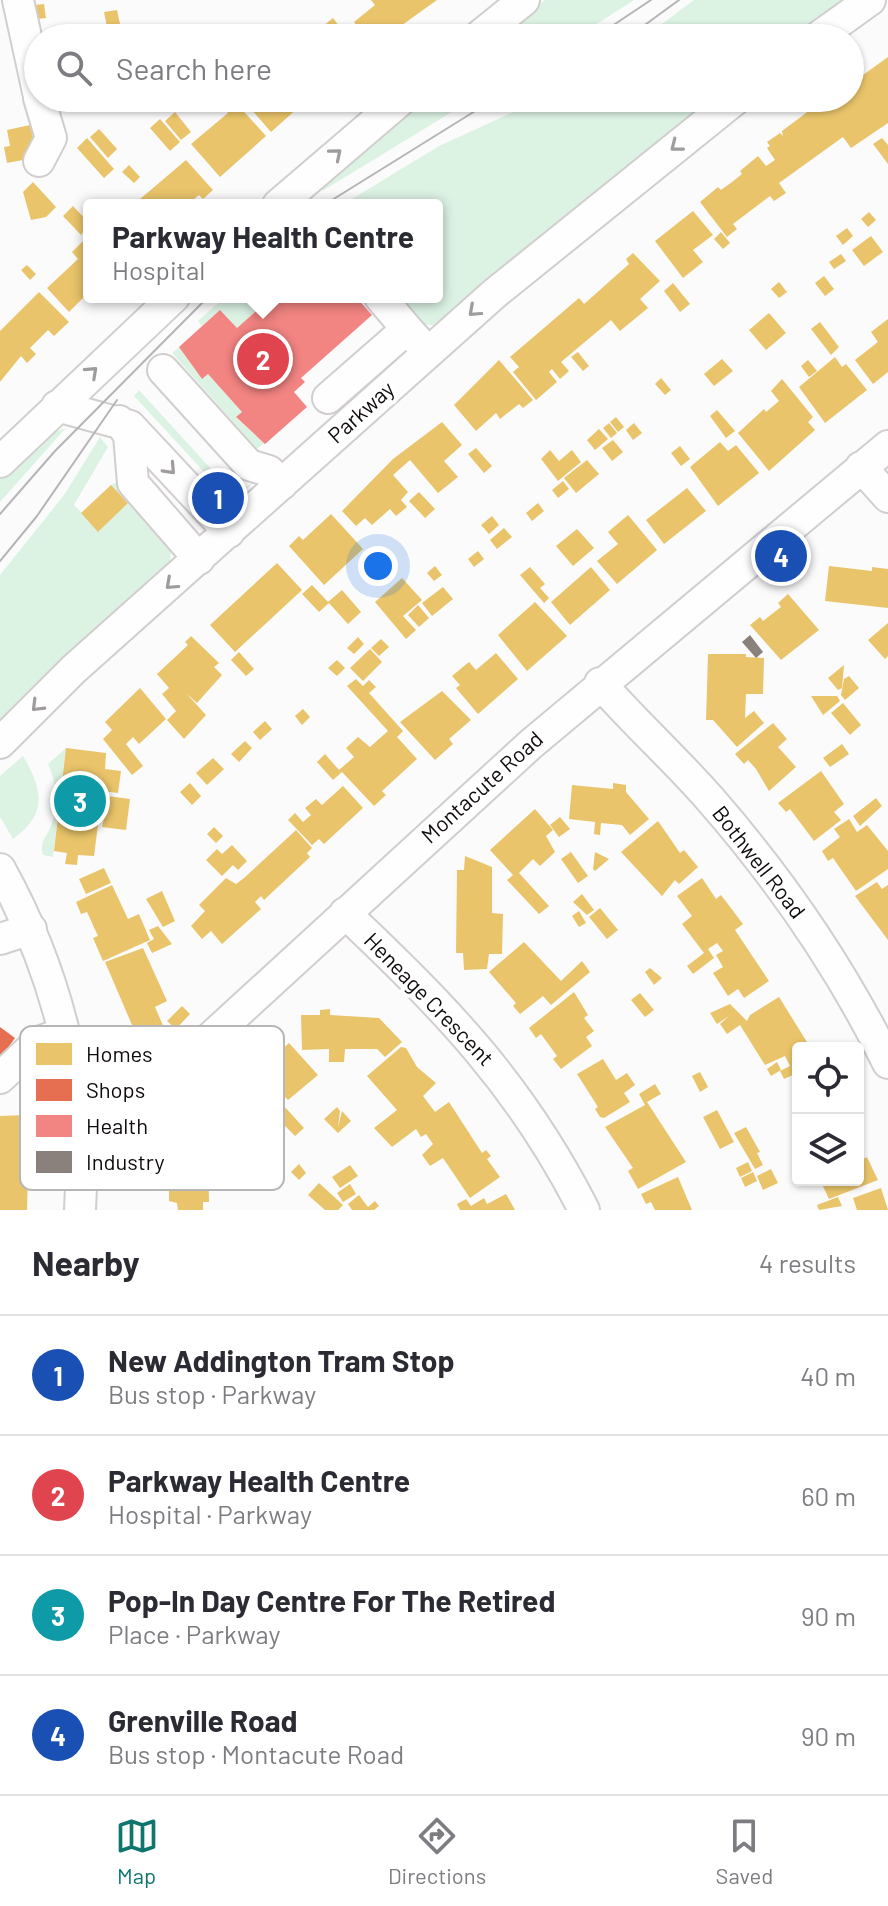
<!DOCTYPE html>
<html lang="en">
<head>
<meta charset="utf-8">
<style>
  :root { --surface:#fff; --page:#f7f7f7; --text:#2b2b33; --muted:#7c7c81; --line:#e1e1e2; --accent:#0f766e }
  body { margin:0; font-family:Barlow,sans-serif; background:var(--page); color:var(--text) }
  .controls { position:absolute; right:24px; bottom:24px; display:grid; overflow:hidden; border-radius:8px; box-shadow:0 2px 6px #0004 }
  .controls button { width:72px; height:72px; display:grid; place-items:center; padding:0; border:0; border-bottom:2px solid var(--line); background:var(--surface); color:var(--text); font:40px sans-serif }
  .you { position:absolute; left:378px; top:566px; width:28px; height:28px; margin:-20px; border:6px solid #fff; border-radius:50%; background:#1a73e8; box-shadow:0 0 0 12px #1a73e833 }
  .badge { display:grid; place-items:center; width:52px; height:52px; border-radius:50%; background:var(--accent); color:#fff; font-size:26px; font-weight:700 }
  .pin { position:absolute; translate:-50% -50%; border:4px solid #fff; box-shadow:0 2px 8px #0006 }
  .popup { position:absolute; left:83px; top:199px; width:360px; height:104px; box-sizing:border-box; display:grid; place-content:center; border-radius:8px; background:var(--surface); filter:drop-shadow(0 2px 6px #0005); font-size:26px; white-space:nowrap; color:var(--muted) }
  .popup b { font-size:30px; color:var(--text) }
  .popup::after { content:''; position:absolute; left:50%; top:100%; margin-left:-16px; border:16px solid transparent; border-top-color:var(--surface) }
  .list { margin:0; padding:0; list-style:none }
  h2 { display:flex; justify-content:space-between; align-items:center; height:104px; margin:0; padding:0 32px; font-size:34px }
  h2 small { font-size:26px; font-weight:400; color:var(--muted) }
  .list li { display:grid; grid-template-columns:52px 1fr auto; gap:24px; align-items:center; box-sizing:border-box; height:120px; padding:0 32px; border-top:2px solid var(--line) }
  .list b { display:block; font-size:30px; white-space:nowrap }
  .list p { margin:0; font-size:26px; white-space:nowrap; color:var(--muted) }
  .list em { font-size:26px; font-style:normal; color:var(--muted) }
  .icon { flex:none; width:44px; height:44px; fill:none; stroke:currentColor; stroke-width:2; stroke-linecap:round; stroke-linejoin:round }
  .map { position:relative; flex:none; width:888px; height:1210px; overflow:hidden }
  .search { position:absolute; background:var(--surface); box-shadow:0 2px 6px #0004; left:24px; right:24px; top:24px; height:88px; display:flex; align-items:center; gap:20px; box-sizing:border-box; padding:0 28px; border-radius:44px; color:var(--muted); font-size:30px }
  .sheet { height:584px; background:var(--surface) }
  nav { display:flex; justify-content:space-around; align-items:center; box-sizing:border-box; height:112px; border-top:2px solid var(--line); background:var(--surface); font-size:22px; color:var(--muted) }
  nav a { display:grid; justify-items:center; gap:4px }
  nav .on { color:var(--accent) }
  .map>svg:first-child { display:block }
  .green { fill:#dcf3e4 }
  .homes { fill:#e9c46a }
  .shops { fill:#e76f51 }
  .health { fill:#f28482 }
  .industry { fill:#8a817c }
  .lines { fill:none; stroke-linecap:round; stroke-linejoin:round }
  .minor-casing { stroke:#d1cecd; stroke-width:34 }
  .minor { stroke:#fffefe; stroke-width:30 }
  .tram { stroke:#b5b5b5; stroke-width:2 }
  .oneway { stroke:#9f9d9c }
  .labels { text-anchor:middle; stroke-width:8; stroke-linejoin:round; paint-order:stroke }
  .street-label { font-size:22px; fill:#0f0b0a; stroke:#fff }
  .key { fill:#fff; stroke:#b7b6b6; stroke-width:2 }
  .key-label { font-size:22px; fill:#0f0b0a }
</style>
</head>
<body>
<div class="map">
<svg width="888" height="1210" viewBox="0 0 888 1210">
  <rect width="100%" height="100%" fill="#fcfbfb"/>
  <path class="green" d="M545,0H634L575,38H497Z
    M694,0H848L795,38H643Z
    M423,98H475L324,190H319L317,187Z
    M544,98H717L436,326L424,324L401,297H437V205H342L439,146Z
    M225,297H261L254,303L259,309L237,328L220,310L202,326L198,321Z
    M179,347L202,379L208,374L242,412L236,418L264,443L257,449L172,353Z
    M139,390L234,494L256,481L231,501L134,396Z
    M66,428L0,502V478L46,435Z
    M100,437L108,447L74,505L99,531L128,503L111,485L119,481L171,545L170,569L0,727V575L64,495Z
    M66,748L53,857L43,855C39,842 46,838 51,826C59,806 57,783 48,764Z
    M23,756C43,790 48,814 13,839L0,817V776Z
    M96,1056L137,1070L125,1081L109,1082L99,1072Z"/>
  <path class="homes" d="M371,0H437L384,38H367L354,22L375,5Z
    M44,4L46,18L37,19L35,5Z
    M117,10L120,24L107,27L104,12Z
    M333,18L348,38H309L312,35Z
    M121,25L123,38H110L108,28Z
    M888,57V123L851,148L843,137L779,183L786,193L774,201L770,196L733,224L737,229L727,237L700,202L718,187L721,190L732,182L742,174L740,171L758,156L766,166L775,160L767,148L770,146L767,142L780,133L783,136L782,131L818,104L821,108L833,98L845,102L853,96L850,79L860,72L863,75Z
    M71,98H84L86,105L72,108Z
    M127,98H141L147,104L139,111Z
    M215,98H244L237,104L266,136L220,177L191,144L228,113Z
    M252,98H316L311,102L308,99L271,132L250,108Z
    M175,112L191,132L181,140L165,121Z
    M160,119L180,142L170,151L150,128Z
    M30,125L34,141L28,159L7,163L4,147L10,146L7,130Z
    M99,129L117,149L108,158L90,137Z
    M87,138L114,169L104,178L77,148Z
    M882,138L888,145V164L873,144Z
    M186,160L213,190L203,199L199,195L187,205H133Z
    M129,165L140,177L134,183L122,172Z
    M33,182L56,207L46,217L31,220L23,192Z
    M73,206L89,223L81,235L63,216Z
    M693,211L713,235L693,250L703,262L683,278L655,241Z
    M869,212L876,220L868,227L861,219Z
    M847,228L853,236L843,245L836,236Z
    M721,232L730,243L723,249L714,239Z
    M871,236L883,252L864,266L852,250Z
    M84,240L89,244V292L69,312L47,288L78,259L72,252Z
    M633,253L660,281L640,299L648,308L620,331L611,320L561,362L569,371L560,379L552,369L549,372L557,382L536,400L513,372L519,367L510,357L579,298L584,304L592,297L629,264L626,259Z
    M841,254L846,261L834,269L829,262Z
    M27,265L36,274L30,280L21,270Z
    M824,276L834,289L825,296L815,283Z
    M779,282L787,292L779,298L771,289Z
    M673,283L690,304L680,312L664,291Z
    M39,292L69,322L54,336L48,330L30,348L36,354L27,363L21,356L0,382V331Z
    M769,313L786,333L766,350L749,330Z
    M888,319V372L873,384L855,360L878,342L871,332Z
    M820,322L839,347L831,355L811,329Z
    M578,352L589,366L583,371L571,357Z
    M835,357L842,367L846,364L867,390L825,423L799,387Z
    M722,359L733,371L714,386L704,374Z
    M499,360L533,400L523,408L519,404L500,419L496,413L476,431L454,405Z
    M808,360L817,371L809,377L801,366Z
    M661,378L671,390L665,395L655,384Z
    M782,379L813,417L808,422L815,430L769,471L738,433L764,409L766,412L779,401L771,391Z
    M717,410L735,431L726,438L710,416Z
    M616,417L624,427L618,432L610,422Z
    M442,422L462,445L444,461L458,477L438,493L410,460L393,475L408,492L401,500L407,507L396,516L390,509L372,525L365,518L356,526L342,511L393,459Z
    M609,423L617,433L611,438L603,428Z
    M634,423L642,433L633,440L626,430Z
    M599,429L608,439L595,450L587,440Z
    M613,440L623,452L612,461L602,448Z
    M720,442L728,451L736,445L759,473L718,506L690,467Z
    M680,446L690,459L681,466L671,453Z
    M476,448L492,466L484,473L468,454Z
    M550,450L559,461L572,450L581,462L558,481L541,459Z
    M587,460L599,474L576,493L564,478Z
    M563,481L569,489L558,498L552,490Z
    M111,485L128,503L98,532L81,513Z
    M687,488L706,511L664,544L646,520Z
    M419,492L435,509L425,518L409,501Z
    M538,503L544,511L532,521L526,513Z
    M331,514L363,549L324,585L289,546L299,536L303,540Z
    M628,515L657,550L617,584L597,561L618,544L608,532Z
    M492,516L499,525L489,534L481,525Z
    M504,528L512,537L497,549L490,540Z
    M577,529L594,548L573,566L556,546Z
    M478,551L484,559L474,567L468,559Z
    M277,563L302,590L235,652L210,625Z
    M435,566L442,575L434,581L427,573Z
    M829,566L872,571V567L888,569V608L825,601Z
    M530,567L545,584L540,588L549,598L544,603L520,575Z
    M591,567L610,590L570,625L551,602Z
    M402,578L422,600L403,616L416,630L406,639L375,602Z
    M312,585L329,603L319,612L302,594Z
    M443,587L453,599L432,616L422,603Z
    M342,590L361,612L348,624L328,602Z
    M788,594L819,630L781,660L750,625L760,617L763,621L781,607L778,603Z
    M535,602L567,636L527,671L498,635Z
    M418,605L429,618L419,627L408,615Z
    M888,623V656L885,659L868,640Z
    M191,636L219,663L214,667L222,675L197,703L186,693L206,715L184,739L167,720L176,711L162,694L169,688L157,674L188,645L185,642Z
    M358,637L364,644L354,654L347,648Z
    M381,639L389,647L379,656L371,648Z
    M370,649L382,662L363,681L350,668Z
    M239,652L254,669L246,676L231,660Z
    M496,653L518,679L478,714L456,688L460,685L452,676L469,662L476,670Z
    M708,654H746V657L764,658L763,694H746L745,718L754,711L764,723L737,747L713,720H706Z
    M337,660L345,668L337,676L328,668Z
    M844,665L842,688L838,690L828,678Z
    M849,676L859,688L845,700L841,695L844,679Z
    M356,679L363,686L369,680L376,687L369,693L403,731L397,737L417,759L382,791L386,795L374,806L342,772L333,780L317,762L325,754L339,770L354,757L346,748L358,737L370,747L388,731L347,686Z
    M140,688L166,719L139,744L133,737L126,744L143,766L132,775L103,739L112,730L105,722Z
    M442,691L471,720L449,739L453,744L435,760L400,722Z
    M811,696H837L840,701L823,715Z
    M843,703L861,725L850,735L831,713Z
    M303,709L310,717L302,725L295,716Z
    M265,721L272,729L260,740L253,732Z
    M773,723L787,739L778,747L796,767L769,791L756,769L748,760L744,764L735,754Z
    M245,741L252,748L239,762L231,754Z
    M842,744L849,754L830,767L823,758Z
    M66,748L106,753L105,769L121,771L118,793L102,791L100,811L105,812L107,796L130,799L126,830L102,827L104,818L99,817L94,856L78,855L77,865L65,864L67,853L54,851Z
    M213,758L224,769L207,785L196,773Z
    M821,771L844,804L834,812L841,820L814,841L790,809L786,812L778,803Z
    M190,783L201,796L192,805L180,792Z
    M613,783L626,785V792L649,819L630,835L622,825L601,823L600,835L594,834L595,822L569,819L572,785L613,789Z
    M343,786L363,808L324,844L319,839L312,845L288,820L295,813L303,822L311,815L305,808L316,799L322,805Z
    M876,798L882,806L860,826L853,816Z
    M535,809L553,830L546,836L555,852L540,866L533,859L519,873L549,906L539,914L507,880L513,875L490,850Z
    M560,817L570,829L559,837L550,825Z
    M849,819L857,832L867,825L888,851V869L856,891L833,858L828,861L822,851L840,837L834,829Z
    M658,821L680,853L684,850L698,867L679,884L675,880L662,896L621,852Z
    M214,827L223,836L216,843L207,834Z
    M296,830L312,848L307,853L310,857L264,900L261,896L255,902L261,909L222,944L211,931L202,939L191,926L205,911L199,905L226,878L236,884L244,878Z
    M232,845L247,861L238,870L233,865L222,876L206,860L217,849L222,854Z
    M571,852L588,876L578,883L561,859Z
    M595,852L609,859L595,871L593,869Z
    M465,856L492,867V913L503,914L502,954H489L487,969L464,970L463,953H456L457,870H464Z
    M104,868L111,883L86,894L79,879Z
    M702,878L716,899L721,895L743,924L735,930L769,981L744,998L738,989L728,996L713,973L723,967L716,955L723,951L717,943L708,949L714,958L693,974L687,966L704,953L682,924L692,916L677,896Z
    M877,882L882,889L888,885V940L855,896Z
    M112,885L128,919L139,914L150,940L103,961L93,938L98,936L92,923L87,912L81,914L76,902Z
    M162,891L175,921L163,927L146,899Z
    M582,894L594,910L587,915L573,902Z
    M600,908L618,930L607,939L589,917Z
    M579,911L586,923L579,927L572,916Z
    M158,926L172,944L152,953L147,943L154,939L149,930Z
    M524,942L561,981L582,961L590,972L551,1005L543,996L520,1014L513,1006L516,1003L489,972Z
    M143,948L167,1001L155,1007L168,1037L149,1054L142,1038L138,1039L105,962Z
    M650,968L662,978L654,985L645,972Z
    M574,992L588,1015L584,1018L594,1031L586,1037L592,1046L561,1069L553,1059L557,1056L541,1034L536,1038L529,1028Z
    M640,993L654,1010L645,1017L631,1000Z
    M779,997L807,1042L808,1048H798V1081L795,1074L784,1079L780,1071L790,1066L785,1056L765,1065L740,1025L727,1034L720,1024L729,1016L717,1024L710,1013L730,1004L747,1021L750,1015Z
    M182,1006L190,1014L176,1029L167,1021Z
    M330,1009V1015L379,1018L402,1042L385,1057L377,1049H345L344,1062H329V1049L302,1050L301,1015H320V1010Z
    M289,1043L318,1075L288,1100L280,1092L272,1100L251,1078Z
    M401,1047L406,1048L417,1067L436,1083L423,1096L435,1112L449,1102L482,1153L486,1150L491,1156L487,1159L500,1177L470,1198L443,1158L430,1166L422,1155L433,1144L426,1134L421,1137L416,1129L392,1147L374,1128L397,1110L367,1076Z
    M603,1059L616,1080L627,1073L635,1085L624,1093L630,1102L604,1118L600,1117L595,1109L598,1107L577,1074Z
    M777,1062L781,1070L771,1076L767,1069Z
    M700,1072L708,1087L700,1092L692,1076Z
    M655,1084L661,1094L647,1102L686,1162L638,1189L628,1171L633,1168L605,1127L645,1105L639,1094Z
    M241,1087L261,1109L224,1144L204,1121Z
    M283,1105L304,1128L295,1136L273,1114Z
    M337,1107L340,1111L338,1127L342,1111L351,1121L338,1133L324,1119Z
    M717,1110L734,1142L720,1149L703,1117Z
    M26,1115L27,1145H21L22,1172H28L27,1210H0V1116Z
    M203,1125L220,1143L211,1151L195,1133Z
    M746,1127L760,1152L757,1153L763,1165L755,1169L734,1133Z
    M191,1135L203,1148H208L209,1202H203V1210H178L177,1203L169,1201V1190H175L173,1149H179Z
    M858,1148L863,1159L867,1157L878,1180L829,1199L820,1180H858Z
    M748,1162L752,1171L740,1177L736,1168Z
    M299,1164L306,1173L299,1180L291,1172Z
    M350,1165L358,1176L340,1188L332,1177Z
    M771,1169L778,1183L763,1190L757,1176Z
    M753,1172L757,1181L745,1187L741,1178Z
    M678,1177L692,1210H655L651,1202L646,1204L641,1194Z
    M319,1183L343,1205L338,1210H325L308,1195Z
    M350,1184L356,1194L343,1202L337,1193Z
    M881,1188L888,1210H857L853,1198Z
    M506,1194L515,1210H460L457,1204L466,1199L471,1206L484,1198L487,1204Z
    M359,1195L368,1207L375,1201L379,1206L374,1210H352L348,1204Z
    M838,1197L842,1206L819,1210L817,1205Z"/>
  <path class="shops" d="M0,1027L15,1038L0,1059Z"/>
  <path class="health" d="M272,297H356L372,315L301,378L305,382L294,392L307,407L265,444L236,417L242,412L208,374L202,379L179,347L220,310L237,328Z"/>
  <path class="industry" d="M750,635L763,652L756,658L742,642Z"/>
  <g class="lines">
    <g class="minor-casing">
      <path id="minor" d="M18,0L38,92
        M477,38L524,0
        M817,38L870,0
        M39,98L51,138L39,161
        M278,205L403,98
        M380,297L407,329
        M163,370L249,465L269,471L282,484
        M328,398L407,329L428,352
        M57,406L130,426L229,532
        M119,421L129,435L133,483L199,559
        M0,462L174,297
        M861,467L888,497
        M600,683C635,723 675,759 710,799C780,879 841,968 888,1063
        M0,743L74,669L494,294L737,98
        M0,869C58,974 87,1090 80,1210
        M345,913C446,1009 520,1084 584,1210
        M0,939L31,929
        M0,1078L38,1042L64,1033
        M79,1119L116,1116L138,1104L531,744L888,446"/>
    </g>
    <use href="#minor" class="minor"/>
    <path class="tram" d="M594,38L651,0
      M627,38L679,0
      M485,111L515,98
      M324,205L496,98
      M0,514L55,451L208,297
      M0,561L37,516L117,400"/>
  </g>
  <defs><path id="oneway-chevron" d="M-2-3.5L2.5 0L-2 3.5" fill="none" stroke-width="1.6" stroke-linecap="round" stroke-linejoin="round" transform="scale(2)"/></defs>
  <g class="oneway">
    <use href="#oneway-chevron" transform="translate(676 146) rotate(142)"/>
    <use href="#oneway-chevron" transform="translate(336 154) rotate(-40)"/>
    <use href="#oneway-chevron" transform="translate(474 311) rotate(138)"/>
    <use href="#oneway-chevron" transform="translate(92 372) rotate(-43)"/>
    <use href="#oneway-chevron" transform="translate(170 469) rotate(47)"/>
    <use href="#oneway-chevron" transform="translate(171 584) rotate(138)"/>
    <use href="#oneway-chevron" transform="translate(37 706) rotate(135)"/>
  </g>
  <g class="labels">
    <g class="street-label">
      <text transform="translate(361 412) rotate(-42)" y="8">Parkway</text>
      <text transform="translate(482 787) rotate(-42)" y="8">Montacute Road</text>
      <text transform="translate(759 862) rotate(52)" y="8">Bothwell Road</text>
      <text transform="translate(429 999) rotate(46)" y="8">Heneage Crescent</text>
    </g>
  </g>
  <rect x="20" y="1026" width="264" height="164" rx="12" class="key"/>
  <rect x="36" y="1043" width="36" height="22" fill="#e9c46a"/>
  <rect x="36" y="1079" width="36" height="22" fill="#e76f51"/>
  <rect x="36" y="1115" width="36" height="22" fill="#f28482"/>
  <rect x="36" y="1151" width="36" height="22" fill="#8a817c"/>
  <g class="key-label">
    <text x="86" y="1062">Homes</text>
    <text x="86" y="1098">Shops</text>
    <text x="86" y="1134">Health</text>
    <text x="86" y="1170">Industry</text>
  </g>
</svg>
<div class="controls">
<button><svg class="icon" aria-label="locate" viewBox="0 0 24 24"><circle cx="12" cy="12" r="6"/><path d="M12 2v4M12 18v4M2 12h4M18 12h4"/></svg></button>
<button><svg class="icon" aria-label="layers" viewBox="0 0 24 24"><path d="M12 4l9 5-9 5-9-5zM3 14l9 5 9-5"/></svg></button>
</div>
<div class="you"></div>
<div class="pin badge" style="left:218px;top:498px;background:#1a4fb4">1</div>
<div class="pin badge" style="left:263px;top:359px;background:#e0444e">2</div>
<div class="popup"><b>Parkway Health Centre</b>Hospital</div>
<div class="pin badge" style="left:80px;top:801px;background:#0f9aa8">3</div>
<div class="pin badge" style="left:781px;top:556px;background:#1a4fb4">4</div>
<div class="search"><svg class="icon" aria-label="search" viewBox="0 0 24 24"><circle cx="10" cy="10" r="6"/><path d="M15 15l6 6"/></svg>Search here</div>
</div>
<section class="sheet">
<h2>Nearby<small>4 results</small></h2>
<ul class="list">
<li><span class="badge" style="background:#1a4fb4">1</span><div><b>New Addington Tram Stop</b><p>Bus stop · Parkway</p></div><em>40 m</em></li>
<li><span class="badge" style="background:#e0444e">2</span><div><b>Parkway Health Centre</b><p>Hospital · Parkway</p></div><em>60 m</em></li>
<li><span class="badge" style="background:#0f9aa8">3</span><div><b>Pop-In Day Centre For The Retired</b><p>Place · Parkway</p></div><em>90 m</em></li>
<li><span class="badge" style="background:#1a4fb4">4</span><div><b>Grenville Road</b><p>Bus stop · Montacute Road</p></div><em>90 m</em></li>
</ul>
</section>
<nav>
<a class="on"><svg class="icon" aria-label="map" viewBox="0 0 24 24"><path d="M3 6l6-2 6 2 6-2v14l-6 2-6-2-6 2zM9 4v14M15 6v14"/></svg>Map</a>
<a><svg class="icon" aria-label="directions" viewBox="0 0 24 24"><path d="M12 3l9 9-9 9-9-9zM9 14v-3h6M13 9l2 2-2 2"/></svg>Directions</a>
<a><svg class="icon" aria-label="saved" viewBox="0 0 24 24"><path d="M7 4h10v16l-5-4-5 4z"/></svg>Saved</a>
</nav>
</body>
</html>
